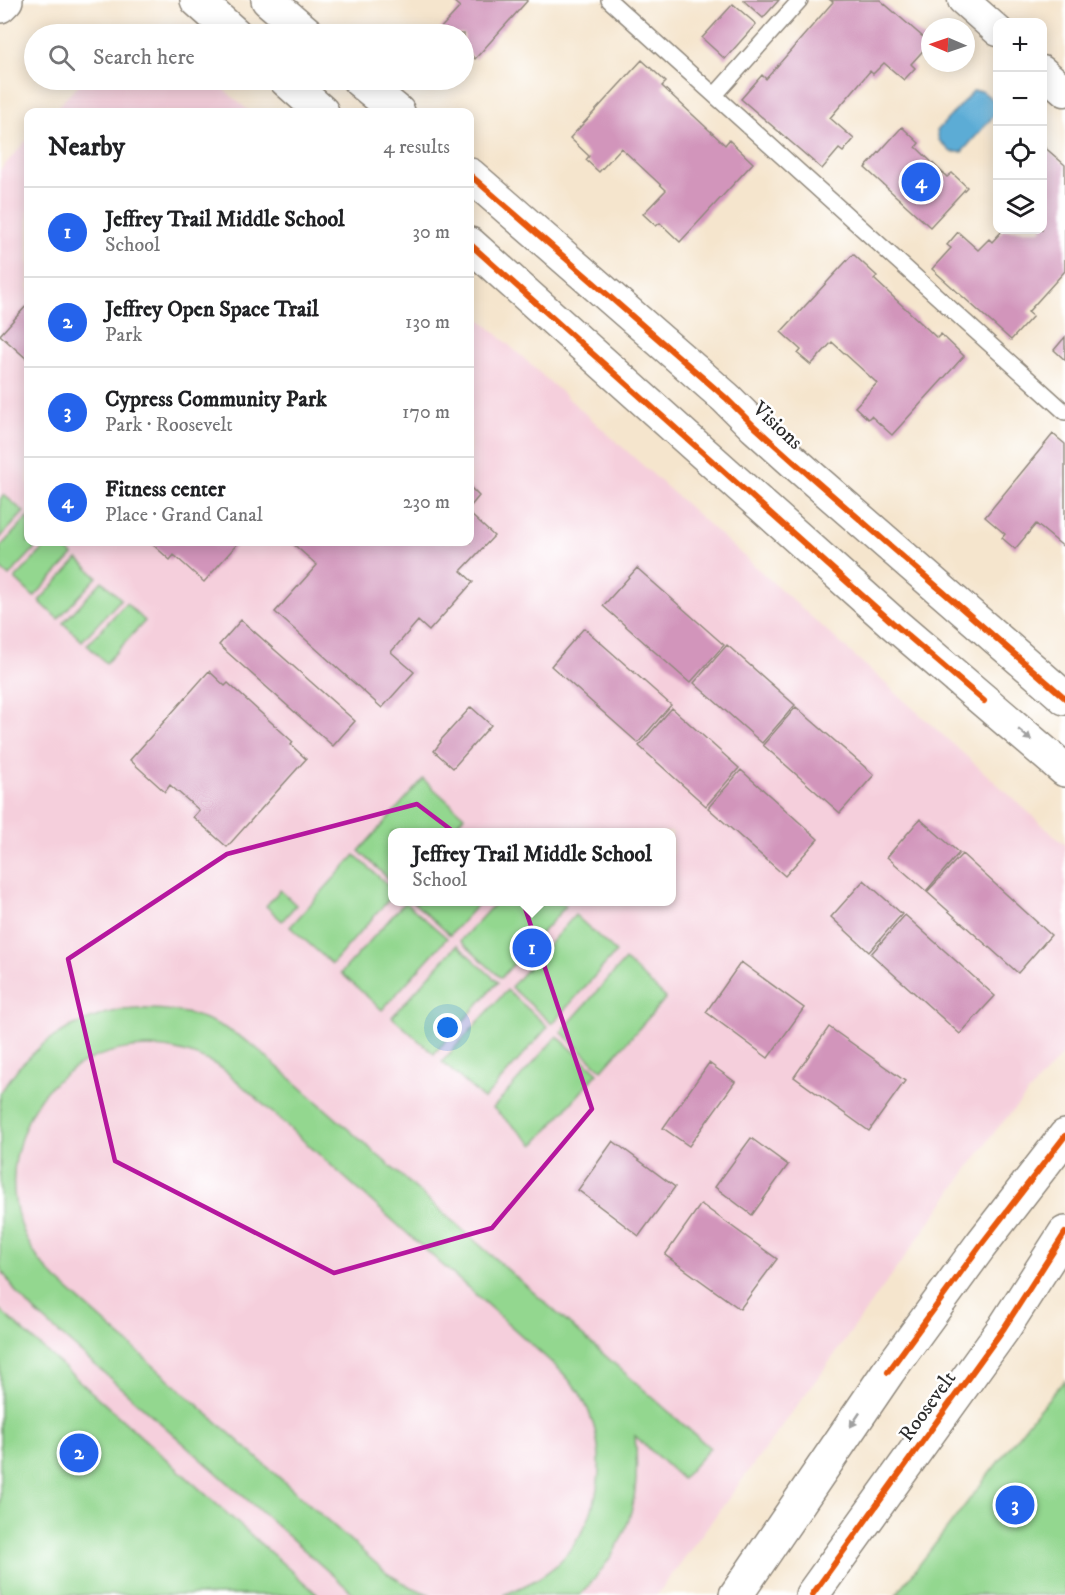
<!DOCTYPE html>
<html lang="en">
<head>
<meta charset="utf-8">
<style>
  :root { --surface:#fff; --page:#f2f2f2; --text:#202124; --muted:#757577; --line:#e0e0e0; --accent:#2563eb }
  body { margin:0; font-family:"IM FELL DW Pica",serif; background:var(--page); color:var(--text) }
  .controls { position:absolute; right:18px; top:18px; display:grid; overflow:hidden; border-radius:12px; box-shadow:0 3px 15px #0003 }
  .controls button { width:54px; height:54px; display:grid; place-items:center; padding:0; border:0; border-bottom:2px solid var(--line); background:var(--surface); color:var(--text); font:30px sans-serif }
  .compass { position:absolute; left:921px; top:18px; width:54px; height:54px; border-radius:50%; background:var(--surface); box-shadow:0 3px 15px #0003; rotate:272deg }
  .you { position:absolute; left:448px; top:1028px; width:21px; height:21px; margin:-15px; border:4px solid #fff; border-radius:50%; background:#1a73e8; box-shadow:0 0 0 9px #1a73e833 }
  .badge { display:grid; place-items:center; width:39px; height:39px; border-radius:50%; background:var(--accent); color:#fff; font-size:20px; font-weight:700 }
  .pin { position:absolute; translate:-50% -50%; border:3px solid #fff; box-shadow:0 2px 6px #0006 }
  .popup { position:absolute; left:388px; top:828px; width:288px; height:78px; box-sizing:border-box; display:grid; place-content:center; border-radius:12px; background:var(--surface); filter:drop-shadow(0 2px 4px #0005); font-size:20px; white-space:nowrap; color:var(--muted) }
  .popup b { font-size:22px; color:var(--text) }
  .popup::after { content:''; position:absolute; left:50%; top:100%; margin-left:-12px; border:12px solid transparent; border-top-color:var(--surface) }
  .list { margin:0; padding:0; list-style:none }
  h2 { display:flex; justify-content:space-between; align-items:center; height:78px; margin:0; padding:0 24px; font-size:26px }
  h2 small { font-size:20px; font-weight:400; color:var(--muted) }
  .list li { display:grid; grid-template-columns:39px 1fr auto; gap:18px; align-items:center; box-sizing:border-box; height:90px; padding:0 24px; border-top:2px solid var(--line) }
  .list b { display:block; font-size:22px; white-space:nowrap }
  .list p { margin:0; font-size:20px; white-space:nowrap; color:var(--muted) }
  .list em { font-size:20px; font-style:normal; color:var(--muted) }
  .icon { flex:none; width:33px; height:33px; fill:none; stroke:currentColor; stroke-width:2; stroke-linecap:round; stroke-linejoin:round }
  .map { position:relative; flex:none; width:1065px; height:1595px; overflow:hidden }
  .search { position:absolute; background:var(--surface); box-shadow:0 3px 15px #0003; left:24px; top:24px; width:450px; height:66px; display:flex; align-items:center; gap:15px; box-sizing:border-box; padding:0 21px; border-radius:33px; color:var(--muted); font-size:22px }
  .panel { position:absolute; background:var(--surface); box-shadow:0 3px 15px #0003; left:24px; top:108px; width:450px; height:438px; border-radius:12px }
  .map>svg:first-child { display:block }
  .built { fill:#f5cfdc; fill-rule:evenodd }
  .green { fill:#93d78f; stroke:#5f815d; stroke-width:1.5 }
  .water { fill:#5bacd5; stroke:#436c80; stroke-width:1.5 }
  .building { fill:#d295bb }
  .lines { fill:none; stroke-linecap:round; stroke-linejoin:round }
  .lane-casing { stroke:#90887c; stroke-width:18 }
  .street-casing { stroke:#90887c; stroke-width:33 }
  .secondary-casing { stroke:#90887c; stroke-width:36 }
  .lane { stroke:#fff; stroke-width:15 }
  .street { stroke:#fff; stroke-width:30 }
  .secondary { stroke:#fff; stroke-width:33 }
  .cycleway-casing { stroke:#fff; stroke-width:10 }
  .cycleway { stroke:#e8590c; stroke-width:6 }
  .oneway { fill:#a0a0a0 }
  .marked { fill:none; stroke:#b5179e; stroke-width:4.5; stroke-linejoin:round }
  .labels { text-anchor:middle; stroke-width:5; stroke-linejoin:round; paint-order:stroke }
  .street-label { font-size:21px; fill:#2b2b2b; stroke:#fff }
</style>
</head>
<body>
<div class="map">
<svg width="1065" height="1595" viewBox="0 0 1065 1595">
  <rect width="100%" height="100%" fill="#fff"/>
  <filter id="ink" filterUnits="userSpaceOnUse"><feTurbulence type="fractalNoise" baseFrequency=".0167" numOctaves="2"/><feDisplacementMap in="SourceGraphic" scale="12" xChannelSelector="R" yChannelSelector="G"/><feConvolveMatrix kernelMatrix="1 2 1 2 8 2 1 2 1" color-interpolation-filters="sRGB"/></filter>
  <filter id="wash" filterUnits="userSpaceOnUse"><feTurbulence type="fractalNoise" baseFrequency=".008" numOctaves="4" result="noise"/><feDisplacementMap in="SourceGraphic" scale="24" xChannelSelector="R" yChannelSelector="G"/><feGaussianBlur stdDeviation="1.35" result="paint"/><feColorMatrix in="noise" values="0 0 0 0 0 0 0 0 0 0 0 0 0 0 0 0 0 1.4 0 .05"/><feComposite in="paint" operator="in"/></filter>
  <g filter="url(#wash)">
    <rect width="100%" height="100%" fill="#f5e5cd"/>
    <path class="built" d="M83,80H213L250,112H53Z
      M28,139V542H470V310L1065,845V1051L996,1130L830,1361L657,1595H318L0,1310V170ZM392,832H672V902H392Z"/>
    <path class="green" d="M4,495L24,512L0,538V499Z
      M28,517V542H41L9,576L0,568V547Z
      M50,542H58L73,555L34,597L15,579Z
      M78,559L97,577L58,619L39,601Z
      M102,581L121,599L82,641L63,623Z
      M126,603L145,621L106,663L87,645Z
      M423,779L464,816L449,832H392V882L359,851Z
      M355,855L392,889V896L332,964L290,927Z
      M280,890L296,905L282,921L266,906Z
      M405,902L447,938L382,1010L341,973Z
      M413,902H480L450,935Z
      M496,902H561L566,906L501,978L460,941Z
      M575,915L616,952L552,1024L511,987Z
      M457,945L498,982L434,1054L392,1017Z
      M625,960L666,998L602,1070L561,1032Z
      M507,990L548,1027L484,1099L442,1062Z
      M140,1009C187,1008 215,1019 254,1046L710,1448L682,1479L635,1436C642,1504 627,1546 580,1595H503C526,1586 549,1575 565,1556C605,1510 610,1444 579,1392C574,1385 567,1378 561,1371L238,1082C231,1076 224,1069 216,1065C159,1034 92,1044 47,1090C38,1100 31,1112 26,1125C6,1172 10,1217 39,1260C44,1267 51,1274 57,1280L388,1574L409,1586L431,1595H355L34,1311L16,1292L0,1268V1093L18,1068L42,1045L57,1035L72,1026L104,1014L121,1010Z
      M557,1036L598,1073L534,1145L493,1108Z
      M0,1310L318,1595H0Z
      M1065,1380V1595H896L1035,1414Z"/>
    <path class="water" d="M973,91H982L997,103V112L962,152H951L939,140L937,131Z"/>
    <g id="blocks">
      <path class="building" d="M452,0H528L475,59L464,48V34H441L438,31L460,7Z
        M743,0H779L763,18Z
        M830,0H880L930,43L911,64L915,68L904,80L884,63L873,74L870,71L830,118L854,139L843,152L839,149L822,169L741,99L762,75L766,79L833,2Z
        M733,4L756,24L725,59L702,38Z
        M642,60L666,82L662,86L725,145L729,140L753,163L680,242L660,223L656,226L643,214L666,190L621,148L599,172L586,160L589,156L570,138Z
        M902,127L919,143L916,147L947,177L952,173L967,187L930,227L865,168Z
        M1042,145L1065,165V271L1028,312L1033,316L1011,340L932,269L951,248L947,245L958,232L978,250L989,239L992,242L1003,230H1042Z
        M853,254L877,276L874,279L937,338L941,334L964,356L892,435L871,416L868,419L855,407L877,383L832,342L811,365L798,354L801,350L781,332Z
        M28,304V360L0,335Z
        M1065,337V360L1054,350Z
        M1053,434L1065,444V548L1036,524L1015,549L1002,538L1005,534L985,517Z
        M470,487L479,496L470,507Z
        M470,514L494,536L461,571L473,582L429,631L418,621L391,652L414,672L382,708L275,612L317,565L291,542H470Z
        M150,542H239L204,582L174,555L170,560Z
        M637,568L724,645L690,683L603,606Z
        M241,620L355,721L333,746L219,645Z
        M584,628L671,705L638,743L551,666Z
        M727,645L795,705L762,743L694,683Z
        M209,671L225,686L228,683L293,742L291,745L306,759L227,847L193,817L199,810L170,785L165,792L130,760Z
        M471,707L491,725L453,768L434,751L441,742L440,741Z
        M796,707L874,775L840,813L763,745Z
        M672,708L739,768L706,806L639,746Z
        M741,770L818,839L785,876L708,808Z
        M920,819L959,853L926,891L887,857Z
        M962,854L1051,935L1018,973L927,892Z
        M864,880L902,914L869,952L831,917Z
        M905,915L995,996L960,1034L871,954Z
        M741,962L804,1008L768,1058L706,1012Z
        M829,1027L905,1081L869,1131L794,1077Z
        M709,1063L735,1082L689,1146L663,1128Z
        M751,1138L788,1165L752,1215L715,1187Z
        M613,1141L675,1187L639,1236L578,1190Z
        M701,1204L777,1259L740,1309L665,1255Z"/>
    </g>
  </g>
  <g filter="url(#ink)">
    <use href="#blocks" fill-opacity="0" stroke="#90887c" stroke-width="1.5"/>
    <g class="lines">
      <g class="lane-casing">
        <path id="lane" d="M609,0L1065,412
          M715,95L800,0"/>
      </g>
      <g class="street-casing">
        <path id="street" d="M963,0L998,31
          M1042,71L1065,91"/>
      </g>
      <g class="secondary-casing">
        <path id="secondary" d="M197,0L235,34
          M268,0L308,34
          M0,6L6,0
          M286,80L322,112
          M359,80L398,112
          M470,175L726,398L755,427L794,462L1065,698
          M470,244L893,623L1065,770
          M736,1595L888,1372L980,1246L1065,1136
          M812,1595L1004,1328L1065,1233"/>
      </g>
      <use href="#lane" class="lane"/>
      <use href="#street" class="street"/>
      <use href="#secondary" class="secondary"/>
      <g class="cycleway-casing">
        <path id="cycleway" d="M470,175L726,398L755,427L794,462L1065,698
          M470,244L893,623L984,701
          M888,1372L980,1246L1065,1136
          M812,1595L1004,1328L1065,1233"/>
      </g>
      <use href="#cycleway" class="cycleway"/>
    </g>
    <defs><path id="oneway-solid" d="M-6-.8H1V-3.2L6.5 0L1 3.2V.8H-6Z" transform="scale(1.5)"/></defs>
    <g class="oneway">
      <use href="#oneway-solid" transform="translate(1025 735) rotate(40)"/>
      <use href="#oneway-solid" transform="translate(855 1420) rotate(124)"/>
    </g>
  </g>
  <path class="marked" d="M417,804L515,878L592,1109L492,1228L334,1273L115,1161L68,959L227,854Z"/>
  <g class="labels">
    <g class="street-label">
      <text transform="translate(778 425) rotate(43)" y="7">Visions</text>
      <text transform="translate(927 1406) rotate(-54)" y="7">Roosevelt</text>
    </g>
  </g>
</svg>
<div class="controls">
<button>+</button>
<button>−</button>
<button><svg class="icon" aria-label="locate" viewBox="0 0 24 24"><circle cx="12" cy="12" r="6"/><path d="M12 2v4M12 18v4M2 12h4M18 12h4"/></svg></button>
<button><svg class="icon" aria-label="layers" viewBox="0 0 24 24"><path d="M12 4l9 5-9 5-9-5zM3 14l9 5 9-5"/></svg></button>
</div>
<svg class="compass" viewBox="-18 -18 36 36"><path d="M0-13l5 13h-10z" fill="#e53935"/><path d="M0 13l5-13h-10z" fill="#757577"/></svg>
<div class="you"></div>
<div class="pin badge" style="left:532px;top:948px">1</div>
<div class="popup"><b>Jeffrey Trail Middle School</b>School</div>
<div class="pin badge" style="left:79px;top:1453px">2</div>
<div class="pin badge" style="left:1015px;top:1505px">3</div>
<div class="pin badge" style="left:921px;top:182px">4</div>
<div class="search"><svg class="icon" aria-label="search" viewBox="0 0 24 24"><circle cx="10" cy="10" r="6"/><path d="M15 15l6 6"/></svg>Search here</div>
<section class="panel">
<h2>Nearby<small>4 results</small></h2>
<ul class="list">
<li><span class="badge">1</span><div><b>Jeffrey Trail Middle School</b><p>School</p></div><em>30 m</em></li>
<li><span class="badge">2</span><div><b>Jeffrey Open Space Trail</b><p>Park</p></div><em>130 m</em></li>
<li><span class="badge">3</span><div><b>Cypress Community Park</b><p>Park · Roosevelt</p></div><em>170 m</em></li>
<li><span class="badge">4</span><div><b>Fitness center</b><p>Place · Grand Canal</p></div><em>230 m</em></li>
</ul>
</section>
</div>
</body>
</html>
